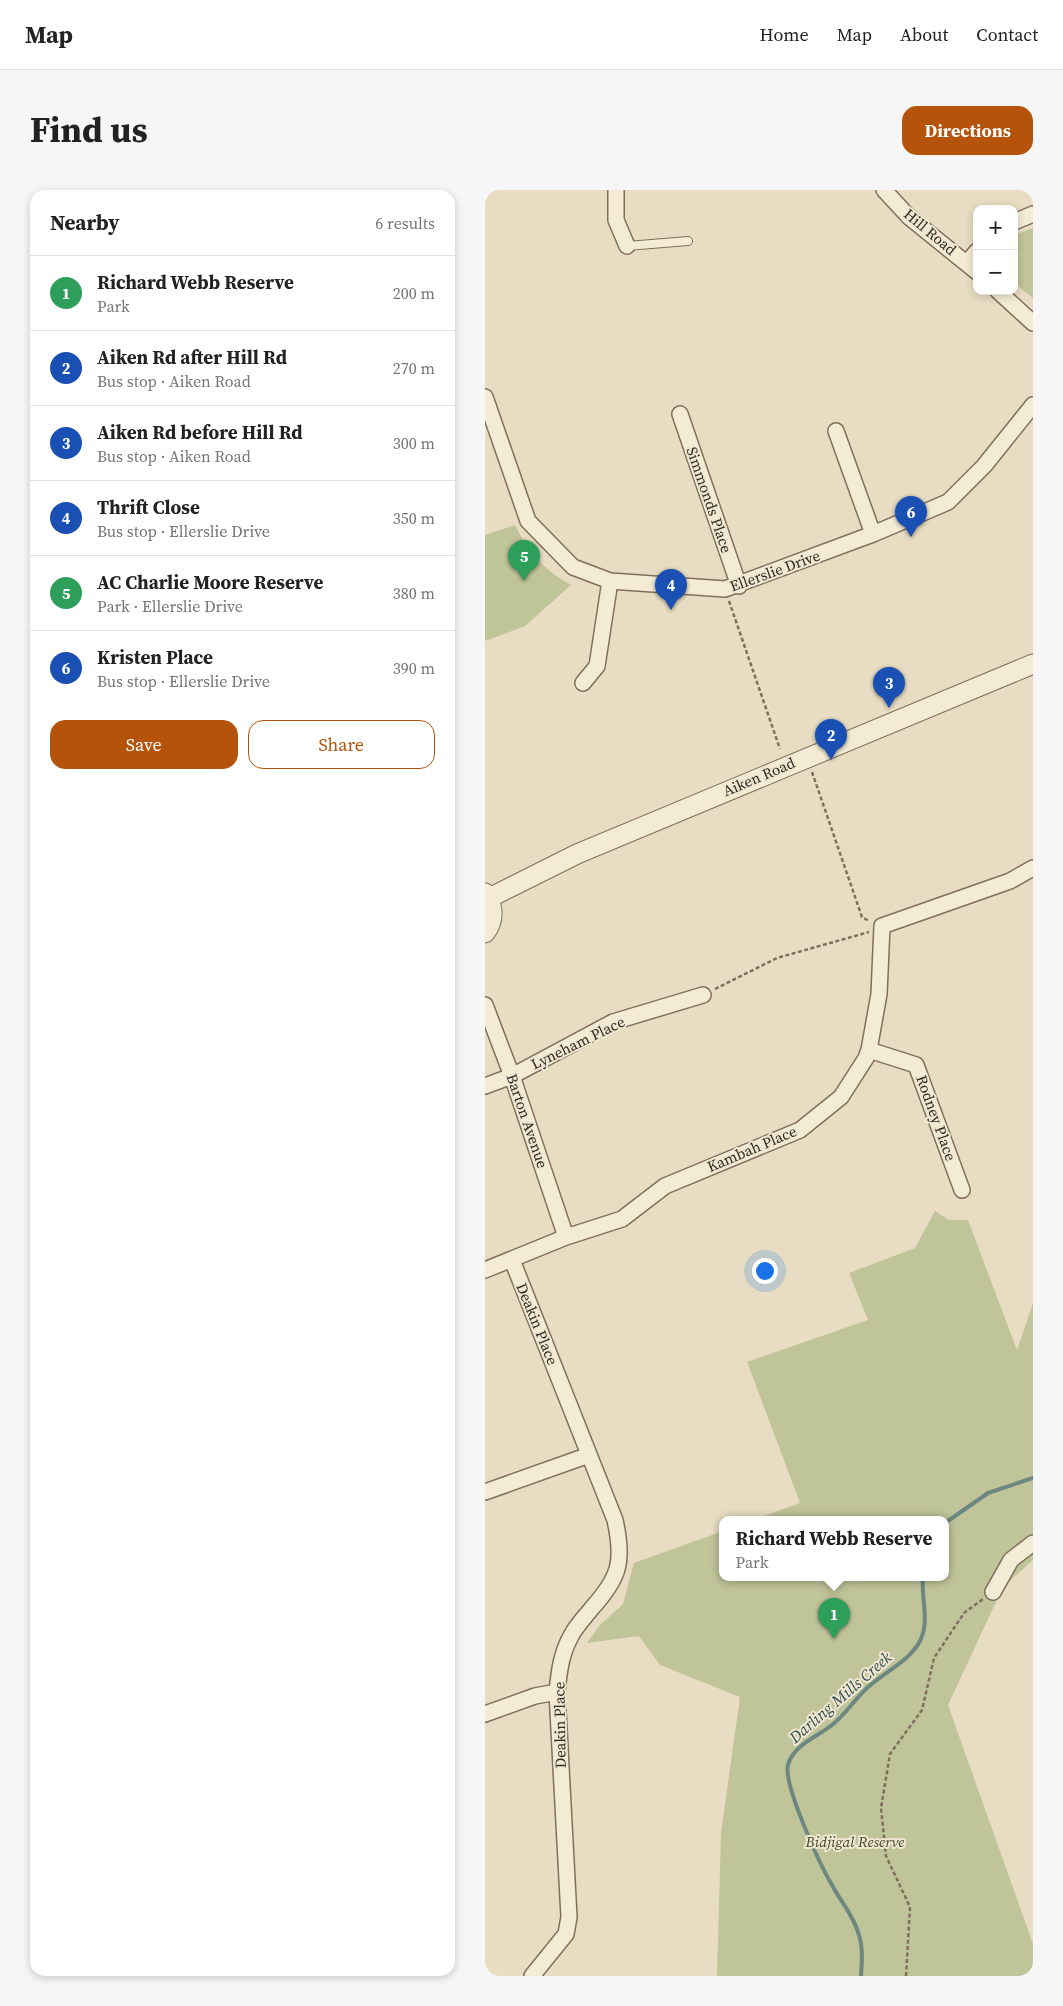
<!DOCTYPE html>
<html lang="en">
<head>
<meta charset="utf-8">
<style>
  :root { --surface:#fff; --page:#f6f6f6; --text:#222; --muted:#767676; --line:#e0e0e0; --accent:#b45309 }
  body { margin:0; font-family:"Source Serif 4",serif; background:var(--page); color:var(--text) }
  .controls { position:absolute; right:15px; top:15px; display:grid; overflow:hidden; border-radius:10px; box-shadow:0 2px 8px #0003 }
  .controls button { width:45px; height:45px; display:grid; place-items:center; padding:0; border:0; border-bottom:1px solid var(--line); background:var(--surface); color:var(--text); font:25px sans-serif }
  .you { position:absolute; left:279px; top:1080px; width:18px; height:18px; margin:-12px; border:4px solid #fff; border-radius:50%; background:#1a73e8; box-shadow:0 0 0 8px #1a73e833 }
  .badge { display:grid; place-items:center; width:32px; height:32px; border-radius:50%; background:var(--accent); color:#fff; font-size:16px; font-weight:700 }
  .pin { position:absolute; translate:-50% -41px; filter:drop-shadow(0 1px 2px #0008) }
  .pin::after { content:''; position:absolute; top:26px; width:18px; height:15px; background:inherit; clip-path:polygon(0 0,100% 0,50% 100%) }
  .popup { position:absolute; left:234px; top:1326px; width:230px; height:65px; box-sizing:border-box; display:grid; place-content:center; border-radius:10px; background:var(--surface); filter:drop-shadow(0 1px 4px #0005); font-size:16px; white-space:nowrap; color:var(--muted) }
  .popup b { font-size:19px; color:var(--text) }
  .popup::after { content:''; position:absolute; left:50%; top:100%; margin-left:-10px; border:10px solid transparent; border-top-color:var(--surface) }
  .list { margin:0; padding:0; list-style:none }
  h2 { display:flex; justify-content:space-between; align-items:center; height:65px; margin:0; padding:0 20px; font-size:21px }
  h2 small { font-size:16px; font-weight:400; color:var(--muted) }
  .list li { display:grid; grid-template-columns:32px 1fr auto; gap:15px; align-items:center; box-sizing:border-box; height:75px; padding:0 20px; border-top:1px solid var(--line) }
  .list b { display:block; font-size:19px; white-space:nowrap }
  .list p { margin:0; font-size:16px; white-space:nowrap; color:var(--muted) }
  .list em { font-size:16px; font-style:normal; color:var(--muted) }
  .actions { display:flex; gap:10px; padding:15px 20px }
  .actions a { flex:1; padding:11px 0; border:1px solid var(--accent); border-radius:15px; text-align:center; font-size:18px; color:var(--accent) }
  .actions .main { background:var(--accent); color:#fff }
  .map { position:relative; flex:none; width:548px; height:1786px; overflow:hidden; border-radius:15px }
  header { display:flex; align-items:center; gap:30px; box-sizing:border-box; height:70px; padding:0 25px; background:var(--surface); border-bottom:1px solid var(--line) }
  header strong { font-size:24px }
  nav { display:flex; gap:28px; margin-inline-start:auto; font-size:18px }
  .intro { display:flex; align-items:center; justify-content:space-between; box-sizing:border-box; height:120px; padding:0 30px }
  h1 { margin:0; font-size:35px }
  .button { padding:12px 22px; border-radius:15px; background:var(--accent); color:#fff; font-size:18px; font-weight:700 }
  main { display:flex; gap:30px; padding:0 30px }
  aside { flex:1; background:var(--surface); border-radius:15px; box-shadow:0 2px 8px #0003 }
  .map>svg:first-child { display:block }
  .green { fill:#c0c499 }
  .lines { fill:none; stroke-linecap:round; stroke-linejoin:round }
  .stream { stroke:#6d8881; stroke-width:4 }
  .service-casing { stroke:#806f5c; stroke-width:10 }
  .minor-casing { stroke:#806f5c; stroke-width:18 }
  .tertiary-casing { stroke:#806f5c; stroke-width:21 }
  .path { stroke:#806f5c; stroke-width:2.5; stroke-dasharray:4 2.5; stroke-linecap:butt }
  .service { stroke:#f4ebd5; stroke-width:8 }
  .minor { stroke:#f4ebd5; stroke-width:15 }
  .tertiary { stroke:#f4ebd5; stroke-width:19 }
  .labels { text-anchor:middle; stroke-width:4; stroke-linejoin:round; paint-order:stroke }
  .street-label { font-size:15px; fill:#32281f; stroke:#f0e7d2 }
  .park-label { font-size:15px; font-style:italic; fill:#434c28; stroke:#f0e7d2 }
  .water-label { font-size:16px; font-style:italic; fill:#30504d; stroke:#f0e7d2 }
</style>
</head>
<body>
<header>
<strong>Map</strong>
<nav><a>Home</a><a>Map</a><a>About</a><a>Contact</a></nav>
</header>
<div class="intro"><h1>Find us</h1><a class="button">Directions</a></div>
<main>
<aside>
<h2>Nearby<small>6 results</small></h2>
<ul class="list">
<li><span class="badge" style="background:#2e9e5b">1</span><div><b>Richard Webb Reserve</b><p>Park</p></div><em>200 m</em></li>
<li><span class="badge" style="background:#1a4fb4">2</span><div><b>Aiken Rd after Hill Rd</b><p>Bus stop · Aiken Road</p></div><em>270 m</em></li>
<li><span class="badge" style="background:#1a4fb4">3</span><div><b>Aiken Rd before Hill Rd</b><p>Bus stop · Aiken Road</p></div><em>300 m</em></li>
<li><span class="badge" style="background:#1a4fb4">4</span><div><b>Thrift Close</b><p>Bus stop · Ellerslie Drive</p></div><em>350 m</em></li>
<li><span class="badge" style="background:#2e9e5b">5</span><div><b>AC Charlie Moore Reserve</b><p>Park · Ellerslie Drive</p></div><em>380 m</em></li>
<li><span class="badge" style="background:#1a4fb4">6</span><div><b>Kristen Place</b><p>Bus stop · Ellerslie Drive</p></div><em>390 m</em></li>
</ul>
<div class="actions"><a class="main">Save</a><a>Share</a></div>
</aside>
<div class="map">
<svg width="548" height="1786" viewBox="0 0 548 1786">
  <rect width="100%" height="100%" fill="#e8ddc3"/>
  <path class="green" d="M548,38V108L529,93V45Z
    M30,335C43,362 59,380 86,395L40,436L0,451V345Z
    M450,1021L464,1030H483L532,1160L548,1113V1370L518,1397L463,1515L548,1754V1786H232L236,1643L255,1507L175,1475L154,1446L102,1453L114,1436L138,1414L149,1373L238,1341V1388H460V1330H268L315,1313L262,1172L383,1130L364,1083L430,1058Z"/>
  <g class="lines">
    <path class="stream" d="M460,1333L503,1303L548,1288
      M376,1786C377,1772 378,1758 374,1745C369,1726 356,1712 347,1695C335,1675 298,1594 303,1575C308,1555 332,1547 347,1535C360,1525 369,1510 381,1499C397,1483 424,1472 435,1451C445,1431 436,1409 438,1388"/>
    <g class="service-casing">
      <path id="service" d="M142,56L203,51"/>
    </g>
    <g class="minor-casing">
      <path id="minor" d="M131,0V30L142,56
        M399,0L424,27L492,82
        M529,32L548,24
        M482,73L492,61
        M513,101L548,133
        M0,207L43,331L88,377L125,391L240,399L388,344L463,312L499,276L548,215
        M195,224L254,396
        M351,241L388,344
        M98,493L112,476L125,391
        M0,815L27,886L81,1047
        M384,860L431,875L477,1000
        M0,896L27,886L128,832L218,805
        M27,1070L130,1330C139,1371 135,1387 107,1418C100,1427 91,1436 86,1446C76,1464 74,1482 72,1502L84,1727L81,1744L47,1786
        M0,1080L81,1047L137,1029L180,996L315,940L356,907L381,868L384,860L394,804L397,736L525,691L548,678
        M0,1302L104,1265
        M508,1402L526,1370L548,1353
        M0,1524L50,1506L72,1502"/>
    </g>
    <g class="tertiary-casing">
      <path id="tertiary" d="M0,703C9,715 10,731 0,743
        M4,708L92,664L548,474"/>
    </g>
    <path class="path" d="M244,411L295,559
      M327,582L377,727L384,731
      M230,799L292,768L384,742
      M421,1786L425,1717L401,1666L396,1618L405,1564L437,1520L449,1468L479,1423L498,1409"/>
    <use href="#service" class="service"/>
    <use href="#minor" class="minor"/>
    <use href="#tertiary" class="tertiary"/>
  </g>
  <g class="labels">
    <g class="street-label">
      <text transform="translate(445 42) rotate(40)" y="5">Hill Road</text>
      <text transform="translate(224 310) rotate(71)" y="5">Simmonds Place</text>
      <text transform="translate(290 381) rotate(-20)" y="5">Ellerslie Drive</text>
      <text transform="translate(274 587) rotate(-23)" y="5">Aiken Road</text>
      <text transform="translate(93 853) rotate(-26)" y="5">Lyneham Place</text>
      <text transform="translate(451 928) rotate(70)" y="5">Rodney Place</text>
      <text transform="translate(42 931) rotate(71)" y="5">Barton Avenue</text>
      <text transform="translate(267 959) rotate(-23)" y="5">Kambah Place</text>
      <text transform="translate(52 1134) rotate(68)" y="5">Deakin Place</text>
      <text transform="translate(75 1535) rotate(-91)" y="5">Deakin Place</text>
    </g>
    <g class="park-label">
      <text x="370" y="1657">Bidjigal Reserve</text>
    </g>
    <g class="water-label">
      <text transform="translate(355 1507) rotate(-41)" y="6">Darling Mills Creek</text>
    </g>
  </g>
</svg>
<div class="controls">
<button>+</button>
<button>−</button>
</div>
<div class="you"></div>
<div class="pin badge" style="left:349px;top:1449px;background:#2e9e5b">1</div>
<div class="popup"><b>Richard Webb Reserve</b>Park</div>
<div class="pin badge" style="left:346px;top:570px;background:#1a4fb4">2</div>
<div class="pin badge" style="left:404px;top:518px;background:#1a4fb4">3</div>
<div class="pin badge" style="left:186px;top:420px;background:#1a4fb4">4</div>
<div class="pin badge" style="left:39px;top:391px;background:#2e9e5b">5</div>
<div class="pin badge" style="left:426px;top:347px;background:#1a4fb4">6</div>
</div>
</main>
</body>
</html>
